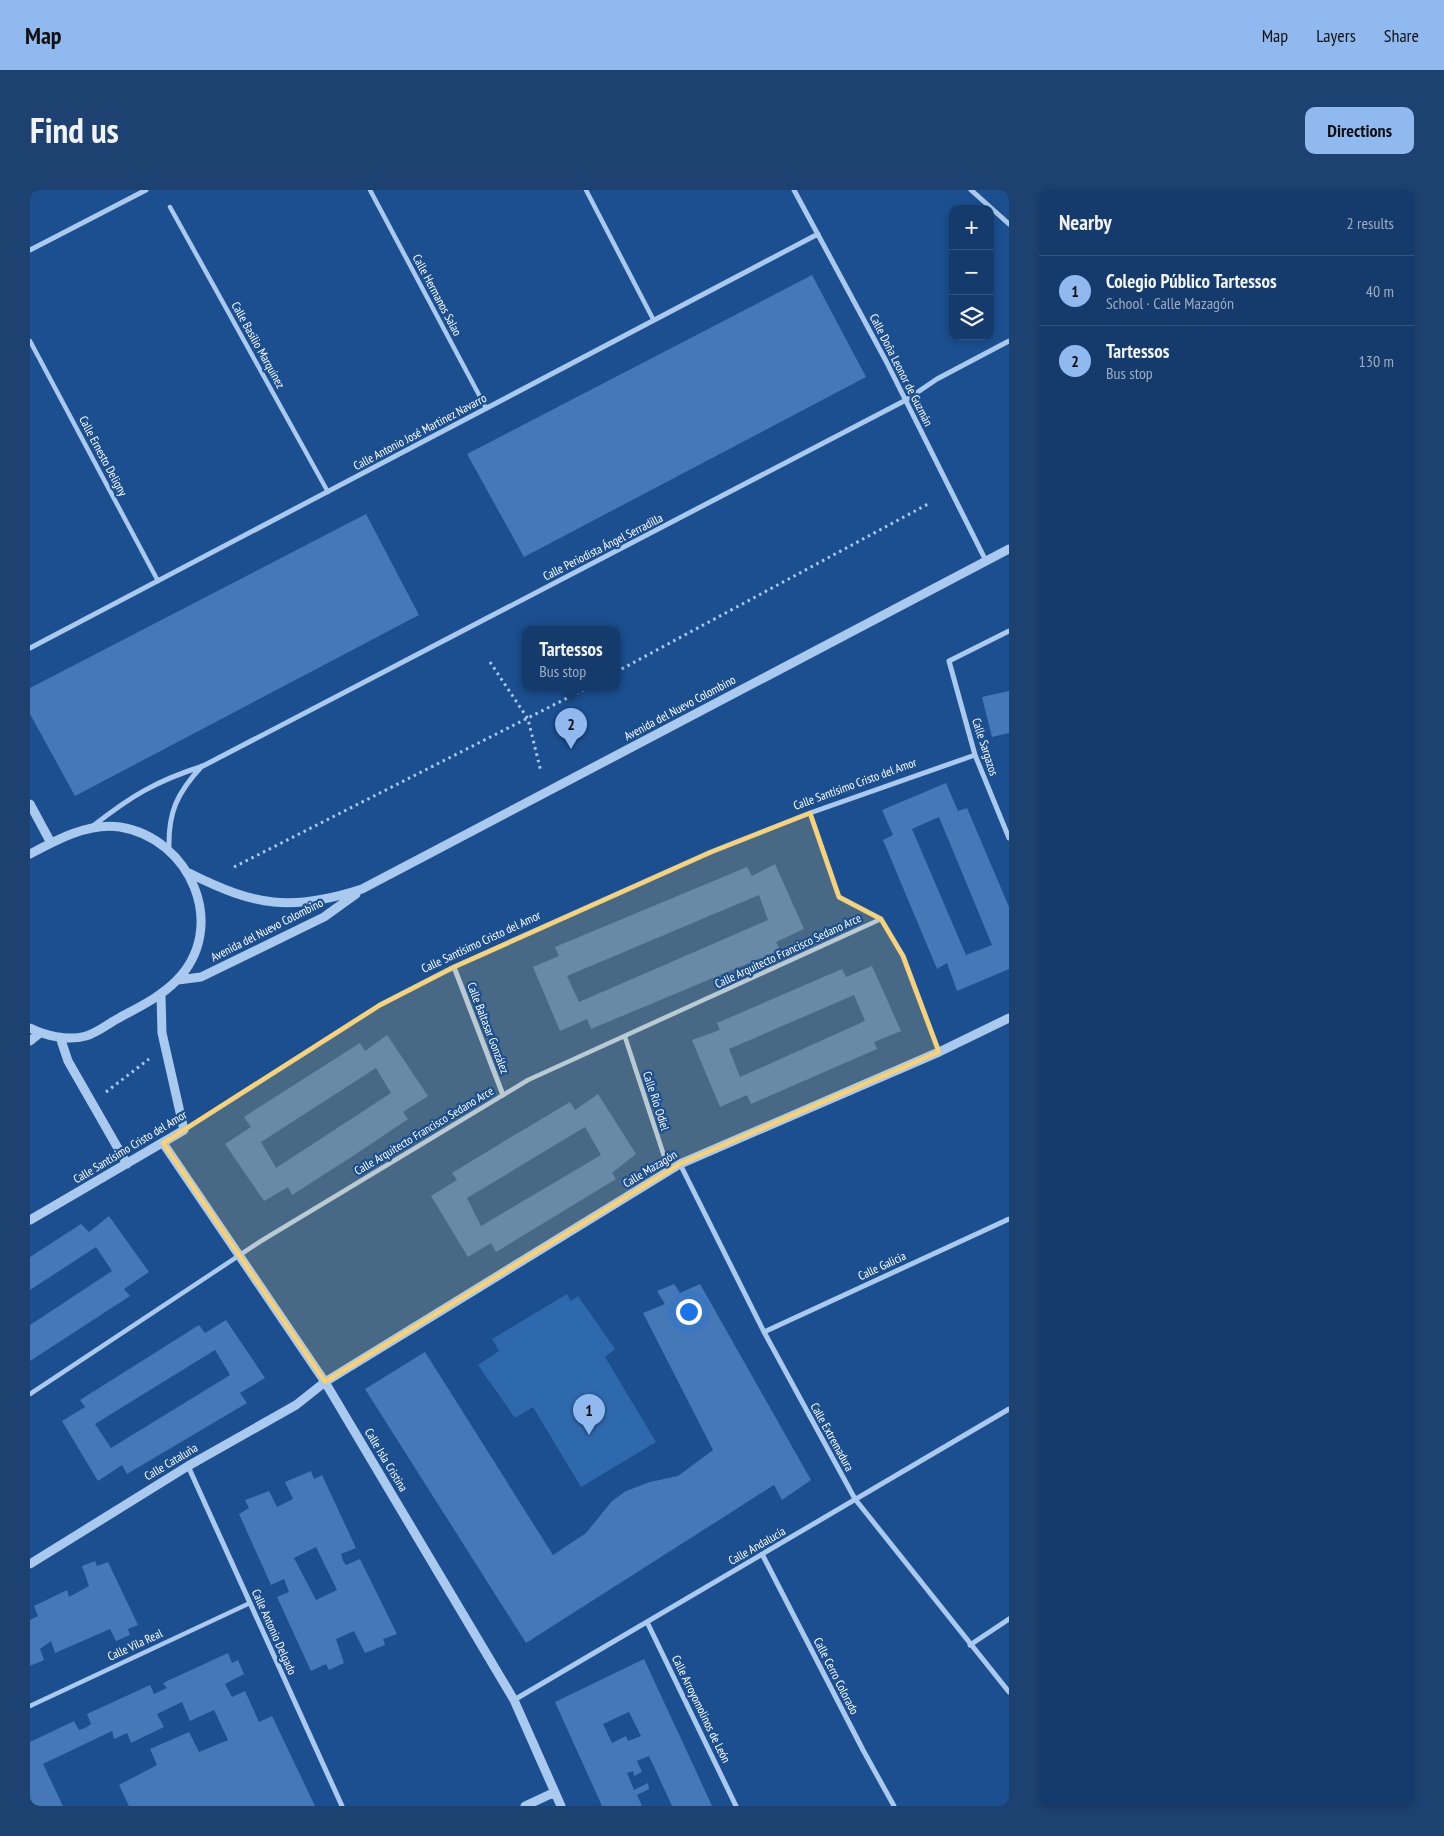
<!DOCTYPE html>
<html lang="en">
<head>
<meta charset="utf-8">
<style>
  :root { --surface:#143b6b; --page:#1d4271; --text:#f1f3f6; --muted:#9dadc1; --line:#33557e; --accent:#90b9f0 }
  body { margin:0; font-family:"PT Sans Narrow",sans-serif; background:var(--page); color:var(--text) }
  .controls { position:absolute; right:15px; top:15px; display:grid; overflow:hidden; border-radius:10px; box-shadow:0 2px 8px #0003 }
  .controls button { width:45px; height:45px; display:grid; place-items:center; padding:0; border:0; border-bottom:1px solid var(--line); background:var(--surface); color:var(--text); font:25px sans-serif }
  .you { position:absolute; left:658px; top:1121px; width:18px; height:18px; margin:-12px; border:4px solid #fff; border-radius:50%; background:#1a73e8; box-shadow:0 0 0 8px #1a73e833 }
  .badge { display:grid; place-items:center; width:32px; height:32px; border-radius:50%; background:var(--accent); color:#111; font-size:16px; font-weight:700 }
  .pin { position:absolute; translate:-50% -41px; filter:drop-shadow(0 1px 2px #0008) }
  .pin::after { content:''; position:absolute; top:26px; width:18px; height:15px; background:inherit; clip-path:polygon(0 0,100% 0,50% 100%) }
  .popup { position:absolute; left:492px; top:436px; width:98px; height:65px; box-sizing:border-box; display:grid; place-content:center; border-radius:10px; background:var(--surface); filter:drop-shadow(0 1px 4px #0005); font-size:16px; white-space:nowrap; color:var(--muted) }
  .popup b { font-size:19px; color:var(--text) }
  .popup::after { content:''; position:absolute; left:50%; top:100%; margin-left:-10px; border:10px solid transparent; border-top-color:var(--surface) }
  .list { margin:0; padding:0; list-style:none }
  h2 { display:flex; justify-content:space-between; align-items:center; height:65px; margin:0; padding:0 20px; font-size:21px }
  h2 small { font-size:16px; font-weight:400; color:var(--muted) }
  .list li { display:grid; grid-template-columns:32px 1fr auto; gap:15px; align-items:center; box-sizing:border-box; height:70px; padding:0 20px; border-top:1px solid var(--line) }
  .list b { display:block; font-size:19px; white-space:nowrap }
  .list p { margin:0; font-size:16px; white-space:nowrap; color:var(--muted) }
  .list em { font-size:16px; font-style:normal; color:var(--muted) }
  .icon { flex:none; width:28px; height:28px; fill:none; stroke:currentColor; stroke-width:2; stroke-linecap:round; stroke-linejoin:round }
  .map { position:relative; flex:none; width:979px; height:1616px; overflow:hidden; border-radius:10px }
  header { display:flex; align-items:center; gap:30px; box-sizing:border-box; height:70px; padding:0 25px; background:var(--accent); color:#111 }
  header strong { font-size:24px }
  nav { display:flex; gap:28px; margin-inline-start:auto; font-size:18px }
  .intro { display:flex; align-items:center; justify-content:space-between; box-sizing:border-box; height:120px; padding:0 30px }
  h1 { margin:0; font-size:35px }
  .button { padding:12px 22px; border-radius:10px; background:var(--accent); color:#111; font-size:18px; font-weight:700 }
  main { display:flex; gap:30px; padding:0 30px }
  aside { flex:1; background:var(--surface); border-radius:10px; box-shadow:0 2px 8px #0003 }
  .map>svg:first-child { display:block }
  .green { fill:#2e69ad }
  .building { fill:#4478b7; fill-rule:evenodd }
  .lines { fill:none; stroke-linecap:round; stroke-linejoin:round }
  .path { stroke:#a9c9ee; stroke-width:3; stroke-dasharray:2.5 4; stroke-linecap:butt }
  .pedestrian { stroke:#a9c9ee; stroke-width:4.5 }
  .minor { stroke:#a9c9ee; stroke-width:5 }
  .tertiary { stroke:#a9c9ee; stroke-width:9 }
  .marked { fill:#ffd166; fill-opacity:0.2; stroke:#ffd166; stroke-width:4; stroke-linejoin:round }
  .labels { text-anchor:middle; stroke-width:4.5; stroke-linejoin:round; paint-order:stroke }
  .street-label { font-size:12px; fill:#fff; stroke:#1b4f8f }
</style>
</head>
<body>
<header>
<strong>Map</strong>
<nav><a>Map</a><a>Layers</a><a>Share</a></nav>
</header>
<div class="intro"><h1>Find us</h1><a class="button">Directions</a></div>
<main>
<div class="map">
<svg width="979" height="1616" viewBox="0 0 979 1616">
  <rect width="100%" height="100%" fill="#1b4f8f"/>
  <path class="green" d="M537,1104L541,1111L548,1106L585,1159L575,1167L626,1252L551,1297L503,1217L485,1228L448,1175L469,1161L462,1149Z"/>
  <path class="building" d="M782,85L836,187L494,367L437,264Z
    M336,324L389,425L45,606L0,524V498Z
    M979,501V543L962,547L952,507Z
    M916,593L928,621L937,618L979,717V779L927,801L917,773L907,779L853,650L863,645L852,620ZM909,627L962,755L936,765L882,639Z
    M745,674L774,739L746,752L750,760L561,839L557,829L530,841L503,777L529,766L525,757L717,677L722,686ZM729,705L738,730L549,812L537,786Z
    M842,776L871,841L844,852L847,859L721,914L717,905L690,917L662,850L690,840L687,833L812,779L816,787ZM824,805L835,831L710,887L699,859Z
    M357,845L398,906L373,922L378,929L323,966L262,1005L258,997L234,1011L195,954L221,937L214,927L330,853L335,861ZM346,878L361,903L246,978L231,952Z
    M568,904L606,964L582,983L586,989L466,1062L461,1053L438,1067L401,1006L427,990L422,983L483,946L540,912L545,920ZM555,937L571,965L451,1036L437,1008Z
    M79,1026L119,1082L94,1099L100,1106L0,1171V1135L82,1081L66,1057L0,1100V1067L51,1034L59,1042Z
    M644,1094L650,1103L670,1094L781,1290L752,1310L744,1295L496,1453L335,1199L395,1162L523,1365L556,1343L582,1311L596,1301L620,1292L648,1286L683,1260L613,1123L635,1114L627,1101Z
    M196,1130L235,1188L210,1203L217,1213L97,1284L92,1275L68,1291L32,1231L55,1217L50,1210L169,1135L175,1143ZM185,1160L200,1185L81,1258L65,1234Z
    M281,1281L284,1289L292,1285L326,1358L311,1364L313,1371L316,1375L330,1369L367,1444L353,1449L355,1455L335,1463L324,1441L306,1449L314,1473L299,1480L296,1474L281,1481L247,1407L259,1402L254,1389L241,1395L209,1324L219,1318L215,1310L239,1301L247,1317L263,1309L255,1292ZM286,1357L307,1400L286,1410L264,1368Z
    M65,1371L67,1376L78,1372L108,1435L98,1439L100,1445L86,1451L80,1439L25,1463L21,1451L10,1459L14,1470L0,1476V1430L8,1426L4,1416L37,1400L39,1407L59,1396L52,1376Z
    M198,1463L202,1473L208,1470L214,1484L195,1494L202,1507L215,1501L229,1532L242,1526L285,1616H99L89,1595L127,1575L120,1559L159,1542L169,1562L198,1550L184,1520L160,1531L152,1512L127,1524L134,1537L101,1553L97,1543L84,1549L82,1541L13,1574L33,1616H0V1552L44,1531L49,1540L55,1538L61,1534L57,1524L120,1495L124,1504L137,1498L133,1493Z
    M614,1469L666,1581L682,1616H642L619,1566L607,1571L612,1582L604,1586L603,1581L597,1583L604,1600L618,1593L619,1599L607,1605L612,1616H572L525,1512ZM599,1522L611,1546L598,1551L596,1546L582,1553L573,1534Z"/>
  <g class="lines">
    <path class="path" d="M460,472L498,529L511,582
      M586,482L898,314
      M204,677L557,498
      M76,902L119,869"/>
    <path class="pedestrian" d="M340,0L456,218
      M556,0L623,129
      M140,17L298,302
      M0,151L128,391
      M595,847L639,981
      M0,1204L231,1051L498,890L851,729
      M0,1516L220,1413"/>
    <path class="minor" d="M764,0L856,171L956,371
      M941,0L979,34
      M0,60L116,0
      M979,441L919,471L945,565L979,648
      M0,458L788,44
      M780,623L809,707L851,729L873,766L909,862
      M63,636C101,606 126,591 173,576L876,210L907,189L979,151
      M139,659C138,622 147,603 172,576
      M424,777L473,905
      M154,940L350,815L424,777L681,662L780,623L945,565
      M650,974L734,1142L825,1309L979,1502
      M734,1142L979,1029
      M158,1276L312,1616
      M732,1364L833,1560L864,1616
      M617,1432L706,1616
      M940,1455L979,1429
      M484,1510L979,1219"/>
    <path class="tertiary" d="M0,614L21,653
      M0,664C26,650 59,632 90,637C160,648 200,737 146,791C130,807 109,817 89,828C79,833 67,843 56,846C38,851 16,846 0,838
      M159,683C225,716 261,722 332,699L979,359
      M148,790L171,787L294,727L326,704
      M30,847L38,871L97,974
      M0,851L10,843
      M133,953L295,1192L484,1510L531,1616
      M0,1030L154,940L132,843L131,805
      M0,1374L158,1276L266,1215L295,1192L650,974L909,862L979,828
      M495,1616L525,1602"/>
  </g>
  <path class="marked" d="M780,623L809,707L851,729L873,766L909,862L650,974L295,1192L133,953L350,815L424,777L681,662Z"/>
  <g class="labels">
    <g class="street-label">
      <text transform="translate(407 105) rotate(62)" y="4">Calle Hermanos Salao</text>
      <text transform="translate(228 155) rotate(61)" y="4">Calle Basilio Marquinez</text>
      <text transform="translate(871 180) rotate(63)" y="4">Calle Doña Leonor de Guzmán</text>
      <text transform="translate(390 242) rotate(-28)" y="4">Calle Antonio José Martinez Navarro</text>
      <text transform="translate(73 266) rotate(62)" y="4">Calle Ernesto Deligny</text>
      <text transform="translate(573 357) rotate(-27)" y="4">Calle Periodista Ángel Serradilla</text>
      <text transform="translate(650 518) rotate(-28)" y="4">Avenida del Nuevo Colombino</text>
      <text transform="translate(955 557) rotate(72)" y="4">Calle Sargazos</text>
      <text transform="translate(825 594) rotate(-20)" y="4">Calle Santísimo Cristo del Amor</text>
      <text transform="translate(237 740) rotate(-27)" y="4">Avenida del Nuevo Colombino</text>
      <text transform="translate(451 752) rotate(-25)" y="4">Calle Santísimo Cristo del Amor</text>
      <text transform="translate(758 761) rotate(-25)" y="4">Calle Arquitecto Francisco Sedano Arce</text>
      <text transform="translate(458 838) rotate(69)" y="4">Calle Baltasar González</text>
      <text transform="translate(626 911) rotate(72)" y="4">Calle Río Odiel</text>
      <text transform="translate(394 941) rotate(-31)" y="4">Calle Arquitecto Francisco Sedano Arce</text>
      <text transform="translate(100 957) rotate(-31)" y="4">Calle Santísimo Cristo del Amor</text>
      <text transform="translate(620 979) rotate(-31)" y="4">Calle Mazagón</text>
      <text transform="translate(852 1076) rotate(-25)" y="4">Calle Galicia</text>
      <text transform="translate(802 1247) rotate(61)" y="4">Calle Extremadura</text>
      <text transform="translate(356 1270) rotate(59)" y="4">Calle Isla Cristina</text>
      <text transform="translate(141 1272) rotate(-31)" y="4">Calle Cataluña</text>
      <text transform="translate(727 1356) rotate(-30)" y="4">Calle Andalucía</text>
      <text transform="translate(244 1442) rotate(66)" y="4">Calle Antonio Delgado</text>
      <text transform="translate(105 1455) rotate(-25)" y="4">Calle Vila Real</text>
      <text transform="translate(806 1486) rotate(63)" y="4">Calle Cerro Colorado</text>
      <text transform="translate(671 1519) rotate(64)" y="4">Calle Arroyomolinos de León</text>
    </g>
  </g>
</svg>
<div class="controls">
<button>+</button>
<button>−</button>
<button><svg class="icon" aria-label="layers" viewBox="0 0 24 24"><path d="M12 4l9 5-9 5-9-5zM3 14l9 5 9-5"/></svg></button>
</div>
<div class="you"></div>
<div class="pin badge" style="left:559px;top:1245px">1</div>
<div class="pin badge" style="left:541px;top:559px">2</div>
<div class="popup"><b>Tartessos</b>Bus stop</div>
</div>
<aside>
<h2>Nearby<small>2 results</small></h2>
<ul class="list">
<li><span class="badge">1</span><div><b>Colegio Público Tartessos</b><p>School · Calle Mazagón</p></div><em>40 m</em></li>
<li><span class="badge">2</span><div><b>Tartessos</b><p>Bus stop</p></div><em>130 m</em></li>
</ul>
</aside>
</main>
</body>
</html>
